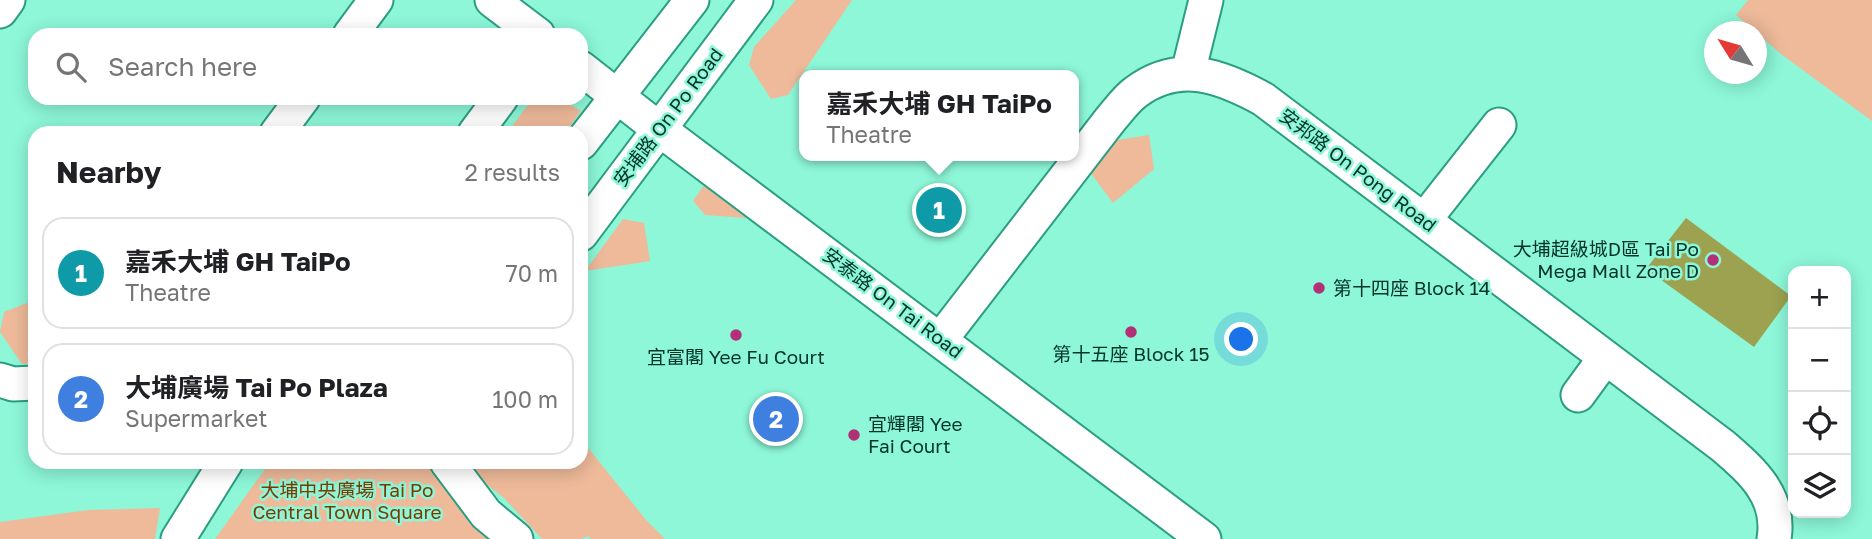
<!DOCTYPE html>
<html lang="en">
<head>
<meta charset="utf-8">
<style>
  :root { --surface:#fff; --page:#f2f2f2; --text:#202124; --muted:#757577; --line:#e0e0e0; --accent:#b43076 }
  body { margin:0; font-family:"Golos Text","Noto Sans TC",sans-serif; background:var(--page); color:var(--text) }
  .controls { position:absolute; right:21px; bottom:21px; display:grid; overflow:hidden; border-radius:14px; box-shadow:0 4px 18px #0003 }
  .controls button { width:63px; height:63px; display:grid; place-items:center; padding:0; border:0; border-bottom:2px solid var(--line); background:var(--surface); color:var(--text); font:35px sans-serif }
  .compass { position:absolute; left:1704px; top:21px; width:63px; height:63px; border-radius:50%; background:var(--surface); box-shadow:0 4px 18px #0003; rotate:307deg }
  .you { position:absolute; left:1242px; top:340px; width:24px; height:24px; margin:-18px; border:5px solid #fff; border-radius:50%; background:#1a73e8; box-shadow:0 0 0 10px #1a73e833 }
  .badge { display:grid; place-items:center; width:46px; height:46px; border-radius:50%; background:var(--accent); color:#fff; font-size:23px; font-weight:700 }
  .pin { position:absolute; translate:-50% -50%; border:4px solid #fff; box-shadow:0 2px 7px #0006 }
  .popup { position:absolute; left:799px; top:70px; width:280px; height:91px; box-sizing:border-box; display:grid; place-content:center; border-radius:14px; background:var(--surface); filter:drop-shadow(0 2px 5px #0005); font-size:23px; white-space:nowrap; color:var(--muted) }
  .popup b { font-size:26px; color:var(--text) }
  .popup::after { content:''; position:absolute; left:50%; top:100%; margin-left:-14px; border:14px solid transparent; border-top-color:var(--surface) }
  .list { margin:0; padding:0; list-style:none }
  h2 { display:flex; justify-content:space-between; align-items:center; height:91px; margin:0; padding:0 28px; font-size:30px }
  h2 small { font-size:23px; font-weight:400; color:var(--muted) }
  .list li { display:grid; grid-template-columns:46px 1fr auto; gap:21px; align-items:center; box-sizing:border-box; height:112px; margin:0 14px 14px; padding:0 14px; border:2px solid var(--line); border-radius:21px }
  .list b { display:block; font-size:26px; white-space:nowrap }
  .list p { margin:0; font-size:23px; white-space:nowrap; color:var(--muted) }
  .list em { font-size:23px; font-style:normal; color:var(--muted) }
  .icon { flex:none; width:38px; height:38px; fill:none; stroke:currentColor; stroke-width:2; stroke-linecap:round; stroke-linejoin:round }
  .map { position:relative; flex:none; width:1872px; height:539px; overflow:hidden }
  .search { position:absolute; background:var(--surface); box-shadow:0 4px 18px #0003; left:28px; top:28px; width:560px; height:77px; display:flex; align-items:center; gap:18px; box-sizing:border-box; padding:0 24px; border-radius:21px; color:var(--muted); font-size:26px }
  .panel { position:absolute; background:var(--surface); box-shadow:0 4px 18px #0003; left:28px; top:126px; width:560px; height:343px; border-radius:21px }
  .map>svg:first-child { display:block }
  .green { fill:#eeba9a }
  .water { fill:#9ca250 }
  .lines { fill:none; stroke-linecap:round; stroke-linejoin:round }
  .minor-casing { stroke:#2b9e82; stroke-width:37 }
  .minor { stroke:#fff; stroke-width:33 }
  .poi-dot { fill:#b43076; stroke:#8df7d8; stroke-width:2.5 }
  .labels { text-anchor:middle; stroke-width:5; stroke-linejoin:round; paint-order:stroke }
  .street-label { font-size:19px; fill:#033429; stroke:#8df7d8 }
  .poi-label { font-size:19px; fill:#033429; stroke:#8df7d8; text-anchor:start }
  .park-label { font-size:19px; fill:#7c3a00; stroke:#8df7d8 }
</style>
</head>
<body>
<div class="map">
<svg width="1872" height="539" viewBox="0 0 1872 539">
  <rect width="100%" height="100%" fill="#8df7d8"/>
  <path class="green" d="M796,0H852L788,95L771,99L749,65L754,47Z
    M1748,0H1872V121L1781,54L1736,15Z
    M533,98H559L581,111L565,133H507Z
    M1149,135L1154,169L1113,203L1081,160L1092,144Z
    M710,177L752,209L746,218L705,215L693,201Z
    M623,219L644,223L650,261L585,271Z
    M32,301L35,305V363L22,364L0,332L4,312Z
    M581,439L646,520L665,539H590L589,536L581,539H542L504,498L458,462H581Z
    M270,462H438L529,539H215Z
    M160,508L155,539H0V522L88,510Z"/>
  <path class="water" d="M1686,218L1791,296L1754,347L1646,269Z"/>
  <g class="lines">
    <g class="minor-casing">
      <path id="minor" d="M492,0L538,35
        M0,11L8,0
        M350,35L376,0
        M581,68L659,129L1204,539
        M1188,73L1206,0
        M277,133L303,98
        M475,133L501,98
        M581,143L692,0
        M1425,219L1499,125
        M581,234L756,0
        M941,339L1110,120C1118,111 1126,99 1136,92C1179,60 1221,76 1263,99L1723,446C1752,471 1781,496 1774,539
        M0,380L13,384L35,383
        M1578,395L1605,358
        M447,462L486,514L516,539
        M178,539L226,462"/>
    </g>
    <use href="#minor" class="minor"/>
  </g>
  <g class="poi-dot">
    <circle cx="1713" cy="260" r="7"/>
    <circle cx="1319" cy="288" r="7"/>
    <circle cx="1131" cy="332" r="7"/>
    <circle cx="736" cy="335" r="7"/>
    <circle cx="854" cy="435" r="7"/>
  </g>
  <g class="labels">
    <g class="street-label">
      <text transform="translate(668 117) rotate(-53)" y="7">安埔路 On Po Road</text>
      <text transform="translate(1358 170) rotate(37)" y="7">安邦路 On Pong Road</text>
      <text transform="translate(893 303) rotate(37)" y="7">安泰路 On Tai Road</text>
    </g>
    <g class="poi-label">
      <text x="1699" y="256" text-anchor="end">大埔超級城D區 Tai Po<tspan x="1699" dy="22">Mega Mall Zone D</tspan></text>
      <text x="1333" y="295">第十四座 Block 14</text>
      <text x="1131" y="361" text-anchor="middle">第十五座 Block 15</text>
      <text x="736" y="364" text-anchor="middle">宜富閣 Yee Fu Court</text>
      <text x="868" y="431">宜輝閣 Yee<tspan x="868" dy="22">Fai Court</tspan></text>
    </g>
    <g class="park-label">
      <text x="347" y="497">大埔中央廣場 Tai Po<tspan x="347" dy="22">Central Town Square</tspan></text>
    </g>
  </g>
</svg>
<div class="controls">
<button>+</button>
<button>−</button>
<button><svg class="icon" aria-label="locate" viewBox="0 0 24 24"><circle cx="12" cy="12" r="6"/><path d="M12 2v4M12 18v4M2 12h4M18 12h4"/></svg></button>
<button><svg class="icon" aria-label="layers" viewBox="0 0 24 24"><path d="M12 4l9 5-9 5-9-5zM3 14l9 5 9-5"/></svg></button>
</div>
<svg class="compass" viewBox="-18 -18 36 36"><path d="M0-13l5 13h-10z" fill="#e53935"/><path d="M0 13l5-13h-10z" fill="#757577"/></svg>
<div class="you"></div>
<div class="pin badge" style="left:939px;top:210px;background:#0f9aa8">1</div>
<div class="popup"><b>嘉禾大埔 GH TaiPo</b>Theatre</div>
<div class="pin badge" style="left:776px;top:419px;background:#3f7fe0">2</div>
<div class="search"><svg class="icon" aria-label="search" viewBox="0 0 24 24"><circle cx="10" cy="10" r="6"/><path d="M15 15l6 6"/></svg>Search here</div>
<section class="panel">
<h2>Nearby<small>2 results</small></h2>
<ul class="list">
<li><span class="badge" style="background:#0f9aa8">1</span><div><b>嘉禾大埔 GH TaiPo</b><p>Theatre</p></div><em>70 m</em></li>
<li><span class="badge" style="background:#3f7fe0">2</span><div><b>大埔廣場 Tai Po Plaza</b><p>Supermarket</p></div><em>100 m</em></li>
</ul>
</section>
</div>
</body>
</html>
